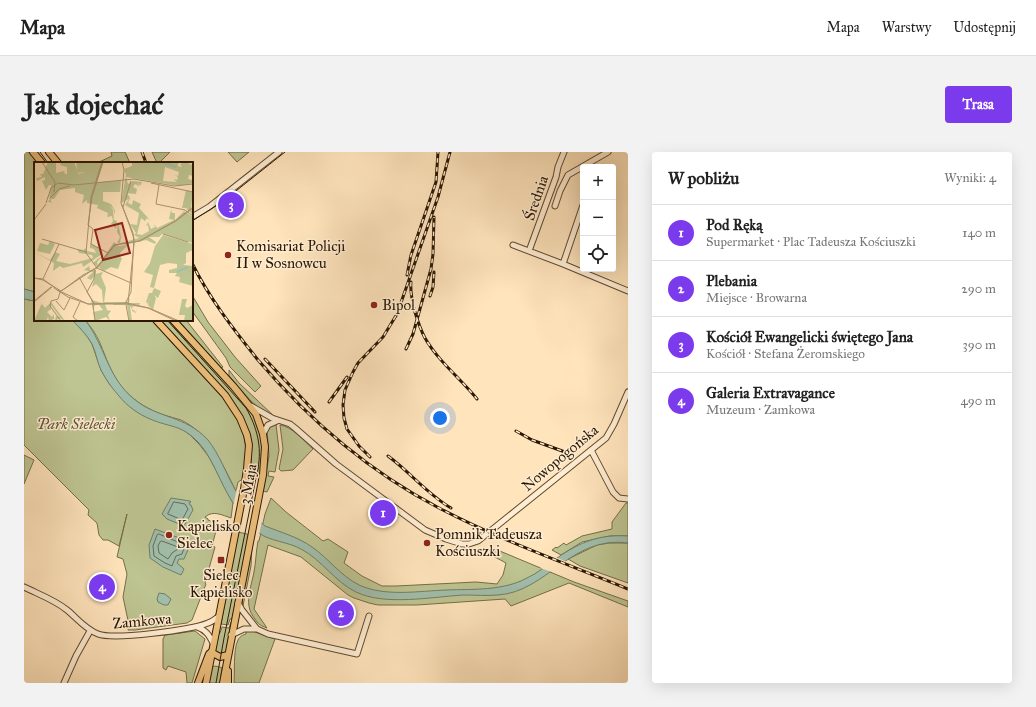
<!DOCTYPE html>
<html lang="pl">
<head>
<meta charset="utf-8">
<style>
  :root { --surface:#fff; --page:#f2f2f2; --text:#222; --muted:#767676; --line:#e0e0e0; --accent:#7c3aed }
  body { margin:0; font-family:"IM FELL Great Primer",serif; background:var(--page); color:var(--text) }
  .controls { position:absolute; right:12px; top:12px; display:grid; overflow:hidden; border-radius:4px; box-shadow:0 4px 16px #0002 }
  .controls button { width:36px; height:36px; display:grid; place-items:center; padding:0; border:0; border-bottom:1px solid var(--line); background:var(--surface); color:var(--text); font:20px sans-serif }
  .you { position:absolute; left:416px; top:266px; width:14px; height:14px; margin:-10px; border:3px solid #fff; border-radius:50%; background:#1a73e8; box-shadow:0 0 0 6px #1a73e833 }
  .badge { display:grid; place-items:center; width:26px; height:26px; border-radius:50%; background:var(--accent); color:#fff; font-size:13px; font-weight:700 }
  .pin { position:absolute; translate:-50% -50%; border:2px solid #fff; box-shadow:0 1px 4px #0006 }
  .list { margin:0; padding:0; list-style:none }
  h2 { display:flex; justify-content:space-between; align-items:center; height:52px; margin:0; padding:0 16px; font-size:17px }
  h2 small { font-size:13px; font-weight:400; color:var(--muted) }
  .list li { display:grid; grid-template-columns:26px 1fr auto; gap:12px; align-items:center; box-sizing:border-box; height:56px; padding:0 16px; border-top:1px solid var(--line) }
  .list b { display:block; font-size:15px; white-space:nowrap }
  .list p { margin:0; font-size:13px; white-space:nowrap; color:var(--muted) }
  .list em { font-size:13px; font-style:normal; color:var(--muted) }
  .icon { flex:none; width:22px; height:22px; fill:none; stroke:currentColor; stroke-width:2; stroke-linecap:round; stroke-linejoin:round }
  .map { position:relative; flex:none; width:604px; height:531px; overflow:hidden; border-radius:4px }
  header { display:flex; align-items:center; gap:24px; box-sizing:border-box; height:56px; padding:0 20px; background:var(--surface); border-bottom:1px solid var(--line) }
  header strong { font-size:19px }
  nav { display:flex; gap:22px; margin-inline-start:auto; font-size:14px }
  .intro { display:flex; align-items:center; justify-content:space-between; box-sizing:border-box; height:96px; padding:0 24px }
  h1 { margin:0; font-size:28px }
  .button { padding:10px 18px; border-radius:4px; background:var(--accent); color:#fff; font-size:14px; font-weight:700 }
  main { display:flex; gap:24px; padding:0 24px }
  aside { flex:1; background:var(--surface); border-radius:4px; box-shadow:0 4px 16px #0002 }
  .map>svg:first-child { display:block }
  .green { fill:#bec592; stroke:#746e49 }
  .water { fill:#a1bfac; stroke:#727c67 }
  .pier { fill:#ffe4bc }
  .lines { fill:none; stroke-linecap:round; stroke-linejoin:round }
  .shore { stroke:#666b56; stroke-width:1 }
  .minor-casing { stroke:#604a2f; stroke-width:7 }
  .major-casing { stroke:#2b1700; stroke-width:8 }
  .minor { stroke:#ffedd3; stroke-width:5 }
  .major { stroke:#f0c27e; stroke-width:6 }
  .tram { stroke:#2b1700; stroke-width:1 }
  .rail-casing { stroke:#2b1700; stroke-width:3 }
  .rail { stroke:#ffedd3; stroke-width:1.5; stroke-dasharray:4.5; stroke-linecap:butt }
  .poi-dot { fill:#8f2418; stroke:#ffedd3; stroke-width:1.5 }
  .labels { text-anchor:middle; stroke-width:3; stroke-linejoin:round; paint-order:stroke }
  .street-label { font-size:15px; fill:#2b1700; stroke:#ffedd3 }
  .poi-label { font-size:15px; fill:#2b1700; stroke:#ffedd3; text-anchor:start }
  .park-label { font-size:15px; font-style:italic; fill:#5e5433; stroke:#ffedd3 }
  .inset-river { fill:none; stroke:#a1bfac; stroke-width:2 }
  .inset-road { fill:none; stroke:#aa9271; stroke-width:1 }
  .view { fill:#8f2418; fill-opacity:0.15; stroke:#8f2418; stroke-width:2 }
  .inset-edge { fill:none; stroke:#2b1700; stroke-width:2 }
</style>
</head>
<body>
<header>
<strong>Mapa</strong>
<nav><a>Mapa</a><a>Warstwy</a><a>Udostępnij</a></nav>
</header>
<div class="intro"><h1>Jak dojechać</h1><a class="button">Trasa</a></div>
<main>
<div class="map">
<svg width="604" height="531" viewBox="0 0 604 531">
  <rect width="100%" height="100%" fill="#ffe4bc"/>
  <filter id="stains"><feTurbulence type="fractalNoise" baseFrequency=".005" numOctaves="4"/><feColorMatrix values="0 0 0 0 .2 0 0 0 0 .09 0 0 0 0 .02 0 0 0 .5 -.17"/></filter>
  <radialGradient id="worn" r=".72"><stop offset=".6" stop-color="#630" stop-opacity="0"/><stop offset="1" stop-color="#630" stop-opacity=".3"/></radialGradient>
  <path class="green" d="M0,0H6L14,11H11V140L0,137Z
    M87,0H101L106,11H73L88,4Z
    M128,0H146L135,11H133Z
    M204,0H225L213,10Z
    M168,143L184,170L211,205L237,234L231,240L206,215L202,206L168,159Z
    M0,147L11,149V168H48L61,181L68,192L77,218L86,233L148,273L157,276L166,283L175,292L185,305L209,351L207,366C198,363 189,358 181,365L184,367V368L194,371L188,394L191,395L181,431L182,432L168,468L163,471L111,478H104L105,473L99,445L103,422L99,407L93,405L103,362L95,394L84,388H79L75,383L73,371L64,363L65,358L0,293Z
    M61,168H129C143,187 160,203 176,221C195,241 216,261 221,290C223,302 221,315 219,327L214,330L212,339C198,312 186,282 157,268C151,266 146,265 140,263C125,258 112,250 101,239C88,225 83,208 76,191C72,182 67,175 61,168Z
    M136,168H146L220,249L231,265L236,278L239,300L237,323H233L235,314L231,313L229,322L226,321C228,306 229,290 223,275C215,252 196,234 180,216C165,200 151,184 136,168Z
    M154,168H162L199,215L197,216Z
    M205,218L215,231L251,265L236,257L227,249L205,224Z
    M252,272L255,298L251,320L245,319L244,324L250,325L243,340L239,339L245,304L243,279L246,274Z
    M256,273C269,275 280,289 289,297L269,318L257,319L255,317L259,297Z
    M0,303L10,308L0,332Z
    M247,346L262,360L299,389L304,387L324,400L320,411L338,424L358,434H372L452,430L473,432L479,423L482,411L469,404L471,397L550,430L604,449V455L545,431L487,454L481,447L393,453H354L345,451L330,446L324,443L277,405L244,393L230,457L243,476C237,474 234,472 231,467C219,453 227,436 230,420C232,410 232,399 234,389H235L241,362Z
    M602,351H604V384H586L558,390L537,403L528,398L532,395L533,396L540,391L542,393L558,384L588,377V370Z
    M214,380L223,382L225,384L208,467H206L204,473L197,472Z
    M585,391H604V431L556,414L544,407L573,393Z
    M228,393L227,414L219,454L218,448Z
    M207,470L202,499L198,502L191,499L194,481H196L198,475L205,476Z
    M171,479L181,487L168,531H163L162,520L144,514L142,518L139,516V487L141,483Z
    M222,479H228L251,487L235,531H210C211,520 209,498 214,488C216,484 219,483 222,482Z
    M191,514L196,515L198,516L196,531H185L188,515Z"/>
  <path class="water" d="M0,137L11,140V149L0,147Z
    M48,168H61C81,193 83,225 110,247C134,267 161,263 184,288C196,303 202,322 212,339C219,352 229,364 241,374C256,380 274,385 288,395C304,406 317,424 335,433C361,445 395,439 422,438C449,437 479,439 503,426C514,421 523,413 533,406C556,390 576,382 604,384V391C547,383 523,440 474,443C462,444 451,443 439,443C408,445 360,454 332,440C311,430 298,408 277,397C265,390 245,389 235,381C230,377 226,372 223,368C217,361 210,354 206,346C195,328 189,307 175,291C157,272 147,276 126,267C114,262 103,254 95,244C88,236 82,228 77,218C73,210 72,200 68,192C63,183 55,175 48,168Z
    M147,346L166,349L167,350L165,351L166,353H167L169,358L160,374L143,367L138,362Z
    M131,377L169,391L168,393H166L160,407H155L153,411L160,417L157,423L139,415L126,406L125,393Z
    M135,441L141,442L147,447L144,453H140L134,450L133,447Z"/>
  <path class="pier" d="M213,336L226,356L238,369L235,383L227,376L209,355Z
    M531,405L543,410L528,420L516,416Z"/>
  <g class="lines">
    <path class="shore" d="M150,350L161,352L164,357L158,368L144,362Z
      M135,382L161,393L158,402L152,404L148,414L141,411L130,404L129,394L133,383Z
      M138,389L154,395V397L148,401L144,407L135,401L134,394L136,390Z"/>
    <g class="minor-casing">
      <path id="minor" d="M531,54L536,39L544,23L584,0
        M168,65L185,55L255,0
        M489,93L539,112L604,139
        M505,99L532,25L534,15L540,0
        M539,112L559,53
        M227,254L248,266L266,272L271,276L312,312L401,378L422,387L438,392H445L454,389L582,286L590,272L604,240
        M239,282L244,273L253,269
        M567,298L589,340L595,346L604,347
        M0,435C14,442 31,448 43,458C54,467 61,477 74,482C90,488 167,478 184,471C188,470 191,467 194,465
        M214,451L218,458L233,477L244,482L333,502L345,464
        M173,475C182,478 185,483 189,491
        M207,483L220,477H233
        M40,531L52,504L66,479"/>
    </g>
    <g class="major-casing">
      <path id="major" d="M9,0L18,11
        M25,0L34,11
        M132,168L201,243L216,266L223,283L225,293L223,317L220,337L182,531
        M149,168L210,235L232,262L239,282L241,295L239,323L199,531
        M187,500L196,505L204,503
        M174,531L185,502
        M204,531V519"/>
    </g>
    <use href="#minor" class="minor"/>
    <use href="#major" class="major"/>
    <path class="tram" d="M16,0L24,11
      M168,69L198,50L261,0
      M143,168L222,256C233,275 238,295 234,316L200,486L192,531"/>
    <g class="rail-casing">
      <path id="rail" d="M118,0L122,11
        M168,111C185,146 210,178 234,208C285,268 346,320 415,356C476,388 541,411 604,437
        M383,123L387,103L412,30L414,0
        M387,130C386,139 388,148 390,157C393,167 396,177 401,186C414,209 436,226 453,247
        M406,144L409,135L410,120
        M382,197L389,182L407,117L409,102L410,65
        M241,207L291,260
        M305,250L323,225
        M492,279L508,288L541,300
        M364,304C386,320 403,342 427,356
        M346,305L335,294L323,277L320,266L319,253L321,238L329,220L334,211L359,185L373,162L414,45L426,0"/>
    </g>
    <use href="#rail" class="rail"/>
  </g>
  <g class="poi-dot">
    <circle cx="204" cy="103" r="4"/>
    <circle cx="350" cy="153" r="4"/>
    <circle cx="145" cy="383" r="4"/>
    <circle cx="403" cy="391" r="4"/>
    <rect x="193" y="404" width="8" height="8" rx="2"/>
  </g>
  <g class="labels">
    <g class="street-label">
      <text transform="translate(512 46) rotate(-71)" y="5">Średnia</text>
      <text transform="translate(536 306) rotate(-40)" y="5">Nowopogońska</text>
      <text transform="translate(224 332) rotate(-80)" y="5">3 Maja</text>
      <text transform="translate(118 469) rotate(-5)" y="5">Zamkowa</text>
    </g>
    <g class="poi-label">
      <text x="212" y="99">Komisariat Policji<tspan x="212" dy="17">II w Sosnowcu</tspan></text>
      <text x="358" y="158">Bipol</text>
      <text x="153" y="379">Kąpielisko<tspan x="153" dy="17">Sielec</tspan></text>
      <text x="411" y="387">Pomnik Tadeusza<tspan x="411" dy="17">Kościuszki</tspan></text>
      <text x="197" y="428" text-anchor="middle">Sielec<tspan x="197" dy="17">Kąpielisko</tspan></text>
    </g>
    <g class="park-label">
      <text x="52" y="277">Park Sielecki</text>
    </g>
  </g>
  <g transform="translate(10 10)">
    <rect width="159" height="159" fill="#ffe4bc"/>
    <path d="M14,0H22V11L30,9L31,12H33V5L26,3L27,1L40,0L45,12L51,10L44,11L42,0H69L63,20L87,19L86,30H69V39L77,42L81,49V52L79,47L75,43L79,48L80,58L83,59L82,67L78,62L76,63L79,59L78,54L73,55L74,51L63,46L64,43L53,41V38L48,42L50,33L41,30V26L26,28L20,37H17V40L20,41L14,40L20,31L5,51L15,38L17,23H15L12,28L8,19L11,18V15L3,19L2,16L8,15L6,12H9ZM98,0H145L144,4L148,5L146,2L151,0L159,3V14L155,13L154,17L158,18L159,15V21L145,24L92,15L94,22L99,19L108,20L106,24L104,20L105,24L101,22L99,25L103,27L102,32L93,31L96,36L94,41L98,43L99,38L107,42L105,46L116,58L113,56L111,59L107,56L103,72L108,73L115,69L114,63L112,64L114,60L117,67L121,65L120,62L123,66L140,58L135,57L137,48L138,51H141V58L150,49L159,55V81L128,72L125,75H115L122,80L121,82L112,78L95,82L86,91L87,96H83H88L84,107L77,105L70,109L59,101L71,91L63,100L64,104L80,80L85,84L93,83L83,81L86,75L83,70L84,60L87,75L86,81L105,76L100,73L102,71L96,62L103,63L105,51L91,43L95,37L87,41L92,13L90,7L98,4ZM131,5L145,10L144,14L140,13L144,15L143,18L139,17L143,20L129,19ZM152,28L159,30L157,46L159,53L152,46H148ZM129,73L159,82V88L152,91V101L149,103L159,104V124L145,120L146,115L141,114L143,111H135V108L143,106V102L134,101L126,103L120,126L127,129L124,136L120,133L122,136L119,148L114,143L116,135L114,142L112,140L115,131H118L120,126L116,125L119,113L110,110L116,101L121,84ZM16,79L21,82L16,92L3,89L6,81L14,83ZM56,81L66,86L68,92L49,105L48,101L29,106L26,104L19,109L20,101L0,90L16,98L21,90L26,92L22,99L36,102L59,96L58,93L45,91L43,87L50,88L51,86L53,89L62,91L60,87L56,86ZM55,104L56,108H62V112L69,110L67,114L72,126L70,140H94L96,135L95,141H106L105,143L94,142L103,145L102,151L98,149V147L102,150L103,145L99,144L98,147L96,144L98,159H95L93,143H79V141L71,142L73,148L77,149L74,153L76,159L72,155L61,159L59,150L69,148L65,143H61L59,148L57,138L69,141L68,128L62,122L58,125L61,114L57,118L53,116L59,110L50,108ZM148,137H153L151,144L153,146L159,143V159H150L151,153H145ZM17,140L31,159L26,156L21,159L22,154L26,155L17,143V147L13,150L18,155L20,152V157L15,159L14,155L12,159H0L7,143L8,142L11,146Z" fill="#bec592" fill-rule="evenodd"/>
    <path class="inset-river" d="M128,0L142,5M143,110L154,105"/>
    <path class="inset-road" d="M8,0L21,20L20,30M68,0L57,35L52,91L63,106L97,121M69,0L58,35L54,63L59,67L57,82L74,91M88,0L90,8L87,41L99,71L100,82L94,141M117,21L159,30M125,23L122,42L151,48L159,54M16,36L25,27L36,24M12,41L17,26L24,21L40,23L100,17L140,24L159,22M88,43L100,76L97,130L91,142M89,45L97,19M0,58L12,42M129,72L154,80M8,77L52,90M45,115L60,142H64M0,116L9,117L21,126M0,116L9,118L27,129L63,105L80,83L105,79L141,59L159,45M9,117L25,82M20,126L34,135L54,142L93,141L115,146L145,159M23,128L54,142H93L114,146L142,159M26,130L24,137L17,139L16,144L27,159M26,130L49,113L63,106L81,83L106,79L142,59L159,46M0,139L17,125M22,139L30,148L36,136M0,140L18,125M60,141L53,130L60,117L61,108M59,143L61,159M92,143L95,159M44,159L39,155L46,140"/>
    <path class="view" d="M88,61L96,91L69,98L61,68Z"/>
    <rect width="159" height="159" class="inset-edge"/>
  </g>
  <rect width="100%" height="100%" filter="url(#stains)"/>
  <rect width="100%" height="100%" fill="url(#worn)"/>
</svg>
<div class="controls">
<button>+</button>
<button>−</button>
<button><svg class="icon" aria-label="locate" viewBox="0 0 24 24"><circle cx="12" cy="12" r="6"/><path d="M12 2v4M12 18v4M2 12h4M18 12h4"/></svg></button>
</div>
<div class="you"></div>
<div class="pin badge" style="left:359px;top:361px">1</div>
<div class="pin badge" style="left:317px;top:461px">2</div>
<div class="pin badge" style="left:207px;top:53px">3</div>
<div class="pin badge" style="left:78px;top:435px">4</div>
</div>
<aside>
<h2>W pobliżu<small>Wyniki: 4</small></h2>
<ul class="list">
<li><span class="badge">1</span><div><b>Pod Ręką</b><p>Supermarket · Plac Tadeusza Kościuszki</p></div><em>140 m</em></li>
<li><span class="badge">2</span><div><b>Plebania</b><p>Miejsce · Browarna</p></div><em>290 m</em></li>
<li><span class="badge">3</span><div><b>Kościół Ewangelicki świętego Jana</b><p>Kościół · Stefana Żeromskiego</p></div><em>390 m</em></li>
<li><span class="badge">4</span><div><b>Galeria Extravagance</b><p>Muzeum · Zamkowa</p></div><em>490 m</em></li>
</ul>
</aside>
</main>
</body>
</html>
